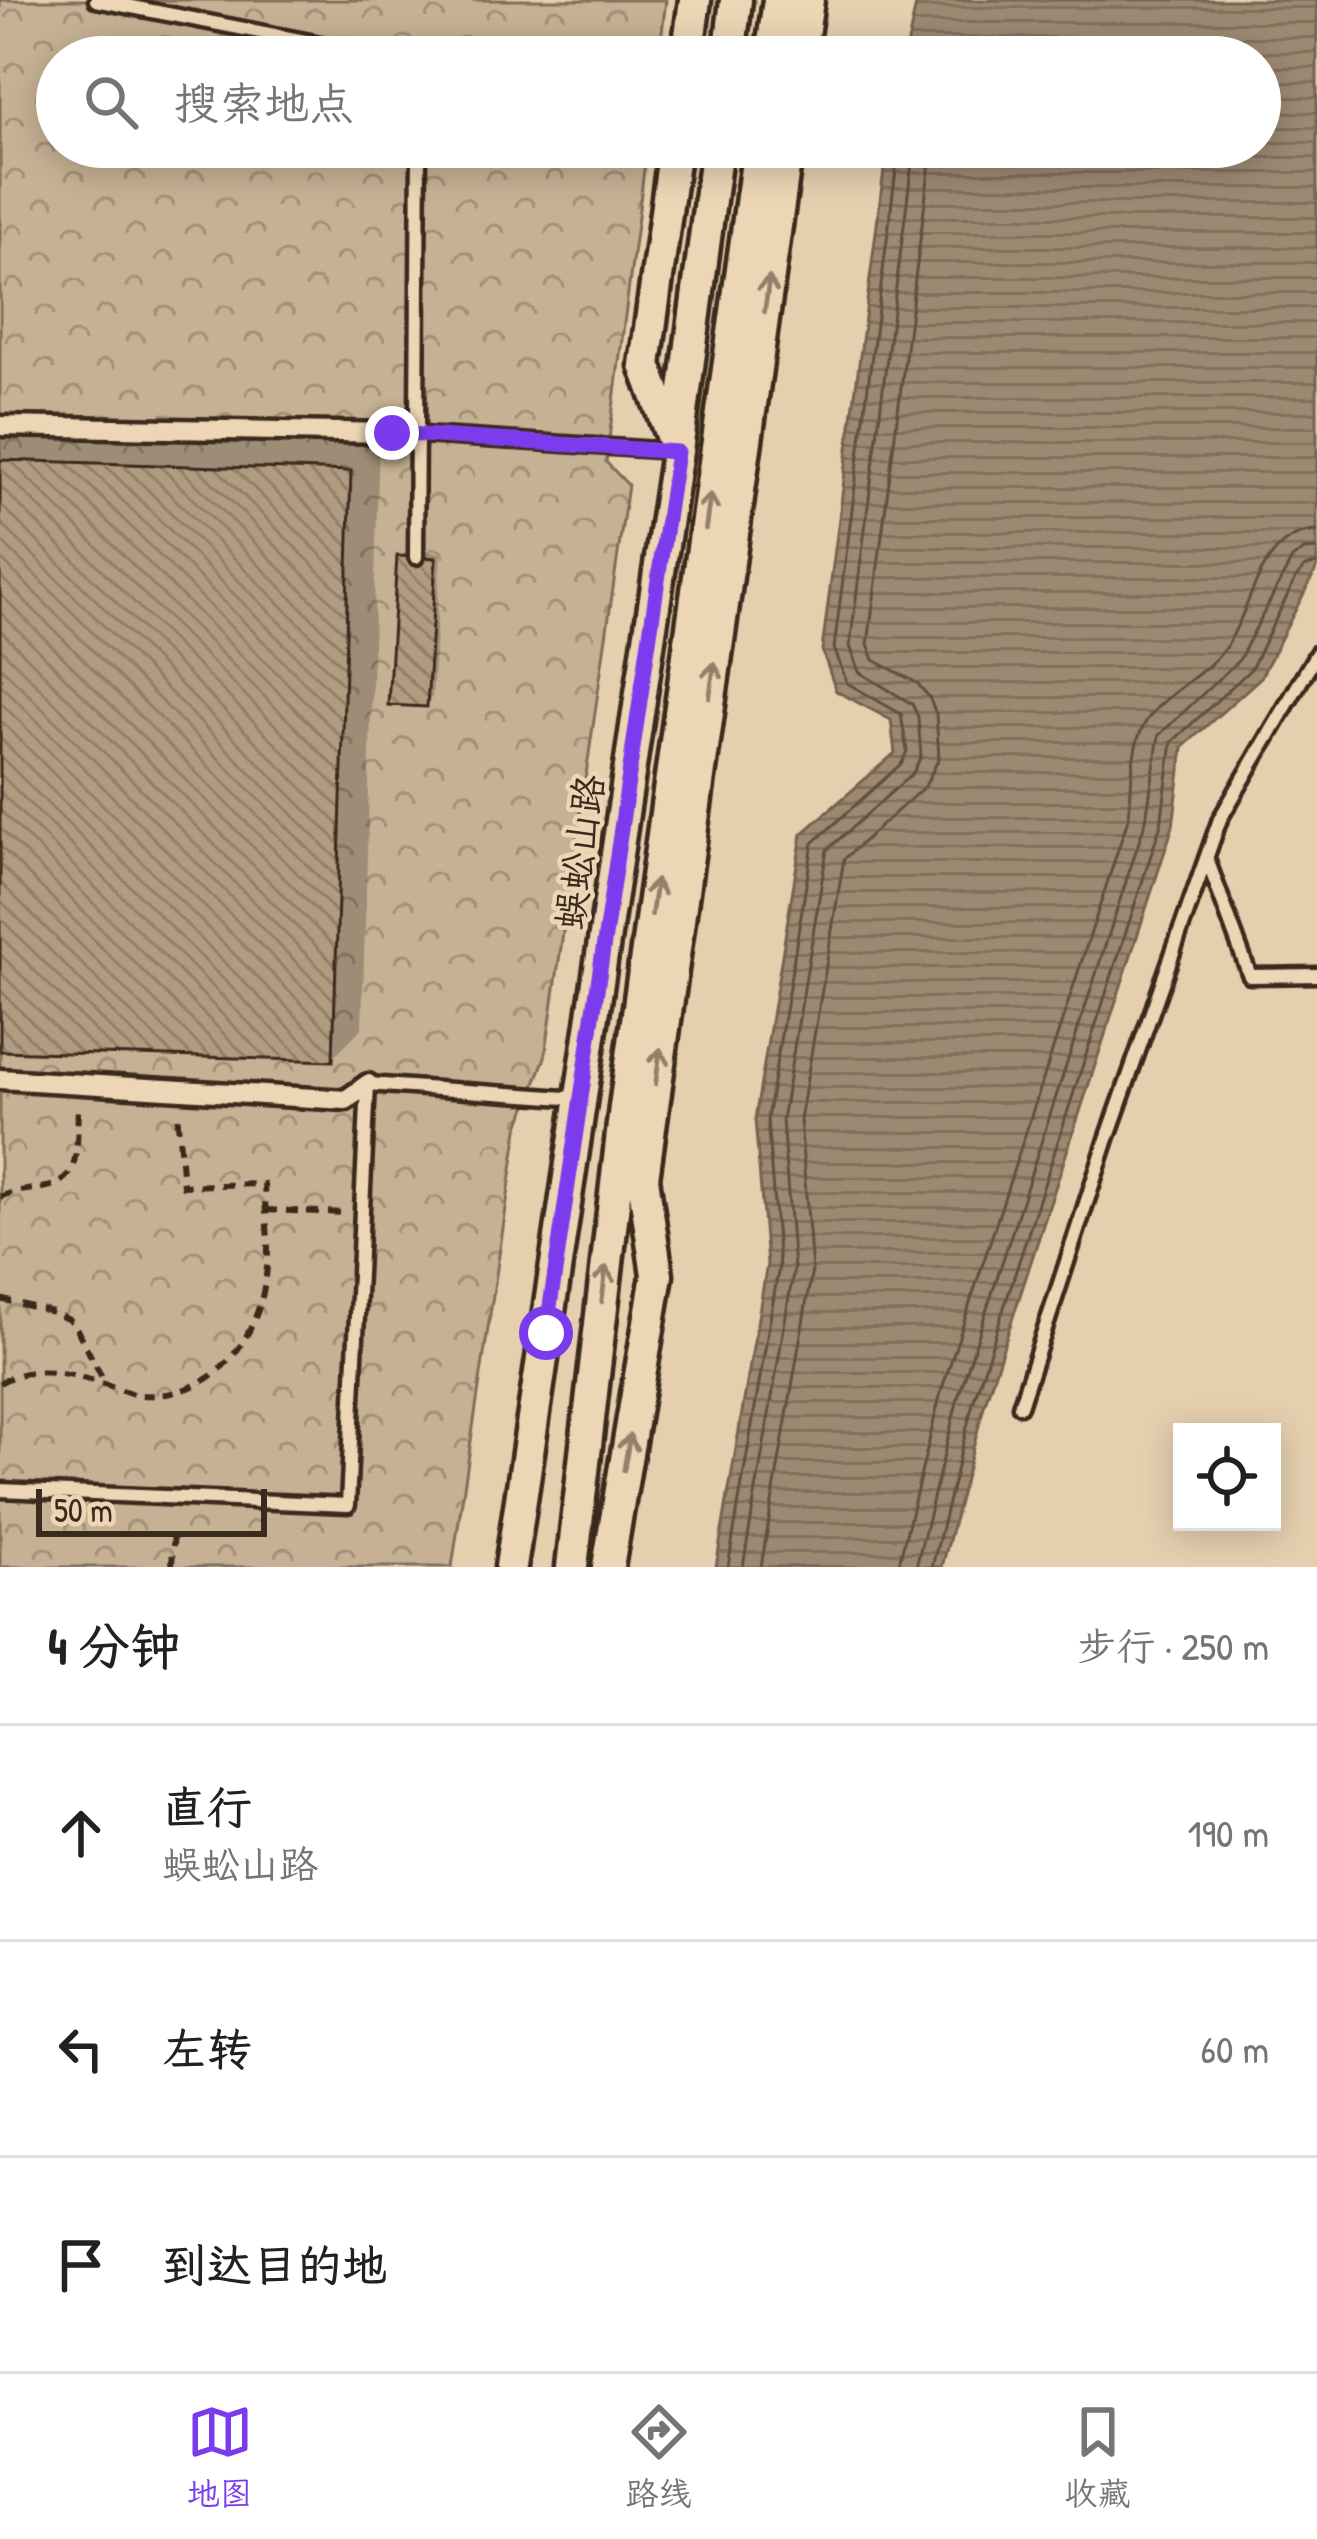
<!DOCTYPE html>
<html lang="zh">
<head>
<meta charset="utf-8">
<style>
  :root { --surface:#fff; --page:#f6f6f6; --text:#202124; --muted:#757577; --line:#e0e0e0; --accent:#7c3aed }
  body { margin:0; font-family:"Patrick Hand","LXGW WenKai TC",sans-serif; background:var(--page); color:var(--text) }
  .controls { position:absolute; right:36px; bottom:36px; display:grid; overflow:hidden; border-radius:0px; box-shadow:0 6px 30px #0003 }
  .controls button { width:108px; height:108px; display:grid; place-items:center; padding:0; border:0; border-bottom:3px solid var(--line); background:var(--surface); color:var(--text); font:60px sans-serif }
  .scale { position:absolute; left:36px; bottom:30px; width:231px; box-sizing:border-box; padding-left:12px; border:6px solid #3b2a1e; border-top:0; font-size:33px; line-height:42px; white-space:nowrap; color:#3b2a1e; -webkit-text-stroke:9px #ecd6b5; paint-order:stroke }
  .stop { position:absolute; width:36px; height:36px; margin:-27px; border:9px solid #7c3aed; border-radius:50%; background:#fff }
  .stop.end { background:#7c3aed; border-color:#fff; box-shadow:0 3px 12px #0008 }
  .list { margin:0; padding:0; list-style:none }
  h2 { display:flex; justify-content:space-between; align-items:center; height:156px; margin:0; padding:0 48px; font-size:51px }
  h2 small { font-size:39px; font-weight:400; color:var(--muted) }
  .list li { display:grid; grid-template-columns:78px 1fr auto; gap:36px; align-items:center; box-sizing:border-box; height:216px; padding:0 48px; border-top:3px solid var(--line) }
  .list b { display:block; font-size:45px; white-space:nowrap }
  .list p { margin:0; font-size:39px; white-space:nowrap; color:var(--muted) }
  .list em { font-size:39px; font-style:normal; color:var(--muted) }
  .icon { flex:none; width:66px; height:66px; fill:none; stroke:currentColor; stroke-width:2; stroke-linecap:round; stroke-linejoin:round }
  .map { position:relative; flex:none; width:1317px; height:1567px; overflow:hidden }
  .search { position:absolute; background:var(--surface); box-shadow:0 6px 30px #0003; left:36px; right:36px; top:36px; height:132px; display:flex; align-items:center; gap:30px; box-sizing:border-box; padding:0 42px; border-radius:66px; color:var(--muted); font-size:45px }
  .sheet { height:804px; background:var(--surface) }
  nav { display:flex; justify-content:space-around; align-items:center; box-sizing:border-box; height:168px; border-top:3px solid var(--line); background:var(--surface); font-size:33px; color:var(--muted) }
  nav a { display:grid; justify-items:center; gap:6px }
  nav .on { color:var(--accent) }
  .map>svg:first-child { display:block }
  .park { fill:url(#park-crowns); stroke:#806e59; stroke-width:3 }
  .water { fill:url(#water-rules); stroke:#766350; stroke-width:3 }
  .shadow { fill:#0003 }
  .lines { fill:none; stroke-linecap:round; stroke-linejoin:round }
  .shore { stroke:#625040; stroke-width:3 }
  .building { fill:url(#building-back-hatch); stroke:#3b2a1e; stroke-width:3 }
  .service-casing { stroke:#3b2a1e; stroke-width:21 }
  .pedestrian-casing { stroke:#3b2a1e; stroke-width:27 }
  .tertiary-casing { stroke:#3b2a1e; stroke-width:39 }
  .path { stroke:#3b2a1e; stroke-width:6; stroke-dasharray:12 9; stroke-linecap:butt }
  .service { stroke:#ecd6b5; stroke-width:12 }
  .pedestrian { stroke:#ecd6b5; stroke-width:18 }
  .tertiary { stroke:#ecd6b5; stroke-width:30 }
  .oneway { stroke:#94806a }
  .route { stroke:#7c3aed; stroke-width:15 }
  .labels { text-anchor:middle; stroke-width:9; stroke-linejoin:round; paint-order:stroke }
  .street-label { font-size:39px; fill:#3b2a1e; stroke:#ecd6b5 }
</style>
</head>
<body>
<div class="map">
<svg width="1317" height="1567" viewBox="0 0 1317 1567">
  <defs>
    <pattern id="park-crowns" width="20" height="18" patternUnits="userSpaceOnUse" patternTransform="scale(3)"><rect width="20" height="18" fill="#c6b194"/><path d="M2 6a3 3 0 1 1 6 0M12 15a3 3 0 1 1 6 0" fill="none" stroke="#a29078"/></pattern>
    <pattern id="water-rules" width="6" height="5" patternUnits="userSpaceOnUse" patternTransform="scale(3)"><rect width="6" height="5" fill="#9d8972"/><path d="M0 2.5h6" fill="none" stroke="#81705d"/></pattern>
    <pattern id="building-back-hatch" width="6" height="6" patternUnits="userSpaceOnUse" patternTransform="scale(3)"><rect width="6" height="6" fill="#b19c82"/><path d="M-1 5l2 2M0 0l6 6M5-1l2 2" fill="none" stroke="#917f6a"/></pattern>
  </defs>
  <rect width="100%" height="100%" fill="#e5cfaf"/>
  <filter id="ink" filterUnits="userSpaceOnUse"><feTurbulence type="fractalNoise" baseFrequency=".00833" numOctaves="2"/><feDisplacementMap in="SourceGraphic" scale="24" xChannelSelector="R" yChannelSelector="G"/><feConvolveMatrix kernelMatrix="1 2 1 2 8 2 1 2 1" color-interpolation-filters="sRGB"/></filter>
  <g filter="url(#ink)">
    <path class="park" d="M0,0H666L659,57H57V147H647L606,462L628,485L545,1057L518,1129L452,1567H0Z"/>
    <path class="water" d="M917,0H1317V568L1261,677L1183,747L1173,826L984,1406L942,1567H716L767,1264L755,1119L802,834L895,753L891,720L836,691L822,650L887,147H1260V57H905Z"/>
    <path class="shadow" d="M0,431L379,442L362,1028L332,1058L0,1048Z
      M407,551L441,553L432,697L426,704L400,557Z"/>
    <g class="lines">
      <path class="shore" d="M728,1567L779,1266L767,1119L813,843L902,763L907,751L901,714L847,683L834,648L899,147
        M743,1567L794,1268L782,1120L827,850L913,773L921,756L918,717L912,704L859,672L850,646L914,147
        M761,1567L812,1270L800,1120L844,859L925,786L939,758L936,714L929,697L917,683L874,660L868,644L932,147
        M898,1567L941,1392L1129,816C1132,789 1130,749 1144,725C1162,693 1203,678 1225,648C1253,609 1258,533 1317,531
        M916,1567L958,1398L1146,820L1159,735L1239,660L1292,559L1304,550L1317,549
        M932,1567L973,1403L1161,824L1172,742L1251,669L1296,578L1305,567L1317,564"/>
    </g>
    <path class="building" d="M0,460L351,471L333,1061L0,1051Z
      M397,556L436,558L427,707L388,705Z"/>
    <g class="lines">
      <g class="service-casing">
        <path id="service" d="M96,0L387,57
          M392,433L673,451
          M416,557L419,147
          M1207,859L1250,976L1317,975
          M1020,1406L1107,1139L1220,819L1317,653
          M0,1490L348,1505L368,1084L580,1099"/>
      </g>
      <g class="pedestrian-casing">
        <path id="pedestrian" d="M0,426L392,433
          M0,1079L346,1100L368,1084"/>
      </g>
      <g class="tertiary-casing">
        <path id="tertiary" d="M687,57L695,0
          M729,57L736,0
          M771,57L779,0
          M800,57L808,0
          M675,446L645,365L675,147
          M511,1567L677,451L717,147
          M572,1567L625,1107L759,147
          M608,1567L657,1275L643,1178L787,147"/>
      </g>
      <path class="path" d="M0,1197C15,1190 31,1190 47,1187C84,1180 76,1136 78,1106
        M265,1210L345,1213
        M0,1299L53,1312L73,1322L105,1383
        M0,1383C37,1361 75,1375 114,1387C123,1390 132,1395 140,1395C216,1400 261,1337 267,1267C270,1240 265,1211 264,1184L183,1186L177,1110
        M172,1567L174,1527"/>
      <use href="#service" class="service"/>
      <use href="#pedestrian" class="pedestrian"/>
      <use href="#tertiary" class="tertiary"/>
    </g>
    <defs><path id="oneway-shaft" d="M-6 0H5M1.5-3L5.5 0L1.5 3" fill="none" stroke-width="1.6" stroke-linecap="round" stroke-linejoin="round" transform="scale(3)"/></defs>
    <g class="oneway">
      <use href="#oneway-shaft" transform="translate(767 294) rotate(-82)"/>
      <use href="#oneway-shaft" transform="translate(708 511) rotate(-82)"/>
      <use href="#oneway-shaft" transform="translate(712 680) rotate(-82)"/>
      <use href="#oneway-shaft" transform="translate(654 897) rotate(-82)"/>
      <use href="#oneway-shaft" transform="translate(658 1066) rotate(-82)"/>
      <use href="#oneway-shaft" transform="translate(604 1284) rotate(-83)"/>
      <use href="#oneway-shaft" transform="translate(627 1452) rotate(-80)"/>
    </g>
  </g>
  <g class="lines" filter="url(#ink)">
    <path class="route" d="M392,433L677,452L546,1333"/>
  </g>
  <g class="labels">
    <g class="street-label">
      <text transform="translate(579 852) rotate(-82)" y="14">蜈蚣山路</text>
    </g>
  </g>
</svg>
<div class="controls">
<button><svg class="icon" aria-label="locate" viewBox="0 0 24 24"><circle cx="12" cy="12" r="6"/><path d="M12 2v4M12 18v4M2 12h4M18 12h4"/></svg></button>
</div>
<div class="scale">50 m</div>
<div class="stop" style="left:546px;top:1333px"></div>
<div class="stop end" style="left:392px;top:433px"></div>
<div class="search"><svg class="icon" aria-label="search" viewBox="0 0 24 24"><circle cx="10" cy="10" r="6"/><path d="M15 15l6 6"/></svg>搜索地点</div>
</div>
<section class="sheet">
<h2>4 分钟<small>步行 · 250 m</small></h2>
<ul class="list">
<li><svg class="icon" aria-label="ahead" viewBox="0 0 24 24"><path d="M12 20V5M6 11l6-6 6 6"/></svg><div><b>直行</b><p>蜈蚣山路</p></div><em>190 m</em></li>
<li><svg class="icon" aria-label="left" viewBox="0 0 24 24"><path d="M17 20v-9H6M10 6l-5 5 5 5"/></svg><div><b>左转</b></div><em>60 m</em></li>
<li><svg class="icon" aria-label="arrive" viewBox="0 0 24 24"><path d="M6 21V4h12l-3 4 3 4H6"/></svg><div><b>到达目的地</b></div></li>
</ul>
</section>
<nav>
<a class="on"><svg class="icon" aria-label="map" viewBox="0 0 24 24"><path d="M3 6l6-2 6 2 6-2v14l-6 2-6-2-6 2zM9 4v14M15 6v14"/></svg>地图</a>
<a><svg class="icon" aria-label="directions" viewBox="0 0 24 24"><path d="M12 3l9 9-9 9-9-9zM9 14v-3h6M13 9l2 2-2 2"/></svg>路线</a>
<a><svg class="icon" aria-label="saved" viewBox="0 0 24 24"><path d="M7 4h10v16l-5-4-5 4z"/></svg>收藏</a>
</nav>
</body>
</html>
